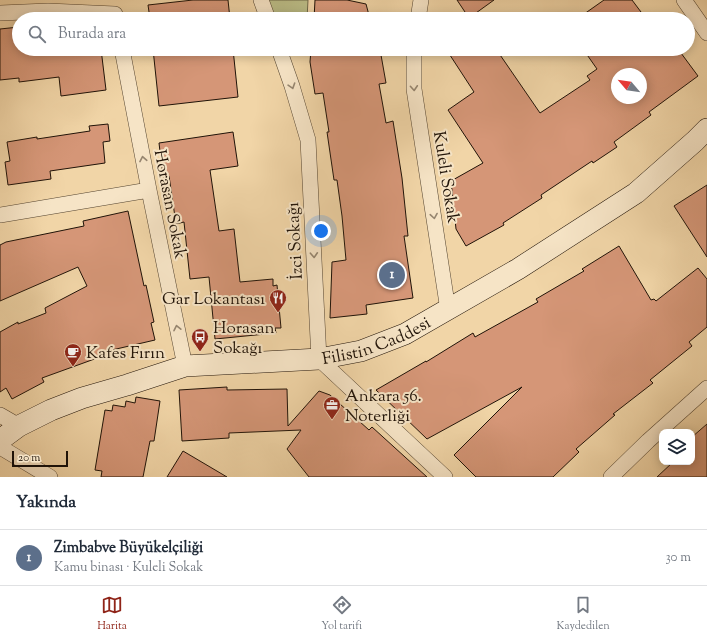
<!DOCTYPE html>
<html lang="tr">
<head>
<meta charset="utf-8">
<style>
  :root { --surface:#fff; --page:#f2f2f3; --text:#1f2937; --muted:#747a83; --line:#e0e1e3; --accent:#8f2418 }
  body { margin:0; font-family:"Sorts Mill Goudy",serif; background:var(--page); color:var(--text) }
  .controls { position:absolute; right:12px; bottom:12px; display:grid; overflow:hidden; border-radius:8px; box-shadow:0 2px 10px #0003 }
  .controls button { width:36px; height:36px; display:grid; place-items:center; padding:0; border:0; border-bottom:1px solid var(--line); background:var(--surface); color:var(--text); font:20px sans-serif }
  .compass { position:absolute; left:611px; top:68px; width:36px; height:36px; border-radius:50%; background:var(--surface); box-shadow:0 2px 10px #0003; rotate:299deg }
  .scale { position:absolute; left:12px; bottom:10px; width:56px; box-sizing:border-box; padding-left:4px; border:2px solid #201308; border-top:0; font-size:11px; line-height:14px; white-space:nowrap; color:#201308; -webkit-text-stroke:3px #f6e4c6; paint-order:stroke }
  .you { position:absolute; left:321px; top:231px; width:14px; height:14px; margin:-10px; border:3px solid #fff; border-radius:50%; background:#1a73e8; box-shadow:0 0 0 6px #1a73e833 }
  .badge { display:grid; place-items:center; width:26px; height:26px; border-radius:50%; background:var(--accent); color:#fff; font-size:13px; font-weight:700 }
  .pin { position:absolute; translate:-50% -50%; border:2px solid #fff; box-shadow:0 1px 4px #0006 }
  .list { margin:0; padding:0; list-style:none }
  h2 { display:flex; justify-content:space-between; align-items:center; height:52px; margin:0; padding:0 16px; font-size:17px }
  h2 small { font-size:13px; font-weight:400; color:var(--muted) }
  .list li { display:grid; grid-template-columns:26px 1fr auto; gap:12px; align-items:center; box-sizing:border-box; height:56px; padding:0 16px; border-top:1px solid var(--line) }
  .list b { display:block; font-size:15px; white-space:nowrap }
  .list p { margin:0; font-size:13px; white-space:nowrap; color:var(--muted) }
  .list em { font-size:13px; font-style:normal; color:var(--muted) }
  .icon { flex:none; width:22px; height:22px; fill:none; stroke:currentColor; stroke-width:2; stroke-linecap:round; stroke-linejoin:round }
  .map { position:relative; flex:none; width:707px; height:477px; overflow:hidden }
  .search { position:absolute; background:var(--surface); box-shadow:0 2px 10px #0003; left:12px; right:12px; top:12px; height:44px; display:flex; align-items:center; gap:10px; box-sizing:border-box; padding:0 14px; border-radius:22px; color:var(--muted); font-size:15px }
  .sheet { height:108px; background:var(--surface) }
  nav { display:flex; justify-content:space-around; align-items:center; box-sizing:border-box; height:56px; border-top:1px solid var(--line); background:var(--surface); font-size:11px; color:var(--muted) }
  nav a { display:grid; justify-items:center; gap:2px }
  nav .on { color:var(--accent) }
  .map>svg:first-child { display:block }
  .green { fill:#bbbd87; stroke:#6e6848 }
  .building { fill:#d59677; stroke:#201308; fill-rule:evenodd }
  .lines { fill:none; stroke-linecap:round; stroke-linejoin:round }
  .street-casing { stroke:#544430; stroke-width:16 }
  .secondary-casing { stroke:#201308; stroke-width:22 }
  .street { stroke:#f6e4c6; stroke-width:15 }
  .secondary { stroke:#f6e4c6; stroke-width:21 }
  .oneway { stroke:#968670 }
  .labels { text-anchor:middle; stroke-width:4; stroke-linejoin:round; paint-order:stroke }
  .street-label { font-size:17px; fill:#201308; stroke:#f6e4c6 }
  .poi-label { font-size:17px; fill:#201308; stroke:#f6e4c6; text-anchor:start }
</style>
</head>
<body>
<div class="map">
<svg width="707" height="477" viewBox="0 0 707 477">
  <rect width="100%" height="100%" fill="#f1d5a7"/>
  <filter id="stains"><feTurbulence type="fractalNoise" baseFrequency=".005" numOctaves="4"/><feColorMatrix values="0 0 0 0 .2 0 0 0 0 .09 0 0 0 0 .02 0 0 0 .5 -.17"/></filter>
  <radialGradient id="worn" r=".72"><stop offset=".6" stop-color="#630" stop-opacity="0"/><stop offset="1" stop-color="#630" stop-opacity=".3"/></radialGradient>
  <path class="green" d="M261,0H308L307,19H268Z"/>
  <path class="building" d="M193,0H228L230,19H150L148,5Z
    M315,0H347L366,4L370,19H314Z
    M457,0H494L469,18Z
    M604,0H632L641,12L632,19H577Z
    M19,27V49H101L106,90L61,96L59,77L19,82V78L0,80V29Z
    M153,49H233L238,97L159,106Z
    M311,49H376L377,55H381L386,83L379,84L386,123L393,121L402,178L408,236H404L413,298L366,305L367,314L330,318L332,262L346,260L342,216L337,180H334L327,132H329L323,93L315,94L310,62Z
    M446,49H496L540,113L590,80L587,76L597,69L583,49H678L698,76L649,112L651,115L614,142L617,147L593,163L592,161L541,195L542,198L503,223L504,225L466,246L456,229L451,181L483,163L448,110L474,92ZM617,74H641V98H617Z
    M108,124L110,141L103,142L105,163L50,171L51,179L8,185L5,162L10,161L7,142L37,137V139L90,131L89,126Z
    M233,132L238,166L210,170L219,231L234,229L240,282L273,279V286L277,285L281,328H275L276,333L215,339L209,277L190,279L184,222L176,224L169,176L163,177L159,143Z
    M707,185V257L674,206Z
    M128,211L144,286L146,285L154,322L151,323L155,340L99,353L100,357L42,378L44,382L12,399L6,388L0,392V332L18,322V324L46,313L45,308L87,286L78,267L0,301V245L6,242L84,226L83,221Z
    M619,246L651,300L654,299L656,301L698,268L707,279V327L689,342L692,346L650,380L653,383L613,414L615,415L576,449L579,452L553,477H476L454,455L522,387L427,439L376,390L426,361V362L473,333L475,337L538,302L536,299L584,271L582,269Z
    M227,387V390L287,389L288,426L319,391L330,395L369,430L372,427L427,477H309L287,449L301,430L229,433V438L182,441L179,390Z
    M136,397L160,401L154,441H150L143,477H101L102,471L95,470L105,410L112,411L113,405L125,407L126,401L135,403Z
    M707,424V477H657L673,462H692V437Z
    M183,451L227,477H167Z"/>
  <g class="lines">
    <g class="street-casing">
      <path id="street" d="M261,0L268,19
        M684,0L707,33
        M0,13L48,11L115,14
        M418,19L421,0
        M122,49L149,190L185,366
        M279,49L292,86L308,140L319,359L445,477
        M414,49V89L448,310
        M0,215L149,190
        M0,415L19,426
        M0,447L50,477
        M611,477L648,441L707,388"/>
    </g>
    <g class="secondary-casing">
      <g id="secondary">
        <path id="s1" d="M0,440L19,426L51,410L82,398L127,385L185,366L319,359L361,351L405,334L518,269L636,193L695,141L707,129"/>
      </g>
    </g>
    <use href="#street" class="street"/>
    <use href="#secondary" class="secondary"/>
  </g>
  <defs><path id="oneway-chevron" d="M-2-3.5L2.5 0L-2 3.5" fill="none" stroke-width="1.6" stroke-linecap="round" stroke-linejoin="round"/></defs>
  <g class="oneway">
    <use href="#oneway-chevron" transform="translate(292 86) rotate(72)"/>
    <use href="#oneway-chevron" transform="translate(414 88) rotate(86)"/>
    <use href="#oneway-chevron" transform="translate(143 159) rotate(-101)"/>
    <use href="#oneway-chevron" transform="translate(434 216) rotate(81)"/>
    <use href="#oneway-chevron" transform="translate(314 255) rotate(87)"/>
    <use href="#oneway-chevron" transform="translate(177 328) rotate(-102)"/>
  </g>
  <defs>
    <g id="restaurant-pin" transform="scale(0.9)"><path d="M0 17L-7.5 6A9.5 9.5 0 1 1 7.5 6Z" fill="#8f2418" stroke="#f6e4c6"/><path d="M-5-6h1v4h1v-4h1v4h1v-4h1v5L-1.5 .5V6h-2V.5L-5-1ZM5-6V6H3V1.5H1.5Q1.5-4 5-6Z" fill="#fff"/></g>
    <g id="bus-pin" transform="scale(0.9)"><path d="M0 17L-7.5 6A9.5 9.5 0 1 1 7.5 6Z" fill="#8f2418" stroke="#f6e4c6"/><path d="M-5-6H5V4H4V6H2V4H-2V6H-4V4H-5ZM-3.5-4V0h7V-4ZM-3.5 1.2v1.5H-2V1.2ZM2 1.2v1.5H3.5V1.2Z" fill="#fff"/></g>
    <g id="cafe-pin" transform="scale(0.9)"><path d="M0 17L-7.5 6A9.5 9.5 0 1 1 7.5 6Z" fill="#8f2418" stroke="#f6e4c6"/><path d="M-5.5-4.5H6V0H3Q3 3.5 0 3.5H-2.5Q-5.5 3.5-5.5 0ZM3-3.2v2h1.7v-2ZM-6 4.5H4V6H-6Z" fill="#fff"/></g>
    <g id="office-pin" transform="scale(0.9)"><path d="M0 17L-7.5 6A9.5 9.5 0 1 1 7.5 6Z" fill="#8f2418" stroke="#f6e4c6"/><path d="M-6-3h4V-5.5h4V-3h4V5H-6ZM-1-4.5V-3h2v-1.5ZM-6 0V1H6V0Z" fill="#fff"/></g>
  </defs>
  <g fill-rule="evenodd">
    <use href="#restaurant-pin" x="278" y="298"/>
    <use href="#bus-pin" x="200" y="337"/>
    <use href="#cafe-pin" x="73" y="352"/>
    <use href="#office-pin" x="332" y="405"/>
  </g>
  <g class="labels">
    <g class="street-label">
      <text transform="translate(447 177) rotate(81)" y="6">Kuleli Sokak</text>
      <text transform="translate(171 204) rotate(79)" y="6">Horasan Sokak</text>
      <text transform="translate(294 241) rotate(-93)" y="6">İzci Sokağı</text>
      <text dy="6" stroke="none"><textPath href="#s1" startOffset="395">Filistin Caddesi</textPath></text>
    </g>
    <g class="poi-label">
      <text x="265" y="304" text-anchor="end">Gar Lokantası</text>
      <text x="213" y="333">Horasan<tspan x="213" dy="20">Sokağı</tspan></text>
      <text x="86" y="358">Kafes Fırın</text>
      <text x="345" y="401">Ankara 56.<tspan x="345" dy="20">Noterliği</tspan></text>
    </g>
  </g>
  <rect width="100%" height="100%" filter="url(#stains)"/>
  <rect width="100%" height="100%" fill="url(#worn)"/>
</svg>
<div class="controls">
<button><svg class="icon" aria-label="layers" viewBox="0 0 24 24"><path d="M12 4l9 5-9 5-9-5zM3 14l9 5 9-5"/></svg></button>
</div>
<svg class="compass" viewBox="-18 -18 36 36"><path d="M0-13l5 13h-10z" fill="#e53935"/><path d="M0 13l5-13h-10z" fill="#747a83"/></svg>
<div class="scale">20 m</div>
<div class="you"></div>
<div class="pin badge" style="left:392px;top:275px;background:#5c6f8a">1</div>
<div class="search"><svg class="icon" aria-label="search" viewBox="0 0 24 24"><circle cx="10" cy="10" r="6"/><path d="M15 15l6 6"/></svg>Burada ara</div>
</div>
<section class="sheet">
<h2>Yakında<small></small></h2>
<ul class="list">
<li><span class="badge" style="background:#5c6f8a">1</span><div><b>Zimbabve Büyükelçiliği</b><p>Kamu binası · Kuleli Sokak</p></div><em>30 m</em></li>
</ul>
</section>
<nav>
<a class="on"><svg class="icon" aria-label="map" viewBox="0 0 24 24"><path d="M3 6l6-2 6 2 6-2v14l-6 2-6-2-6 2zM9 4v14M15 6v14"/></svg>Harita</a>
<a><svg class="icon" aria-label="directions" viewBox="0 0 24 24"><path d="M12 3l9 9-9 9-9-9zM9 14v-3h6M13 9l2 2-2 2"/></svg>Yol tarifi</a>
<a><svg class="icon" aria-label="saved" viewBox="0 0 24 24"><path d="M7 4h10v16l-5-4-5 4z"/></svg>Kaydedilen</a>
</nav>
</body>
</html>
